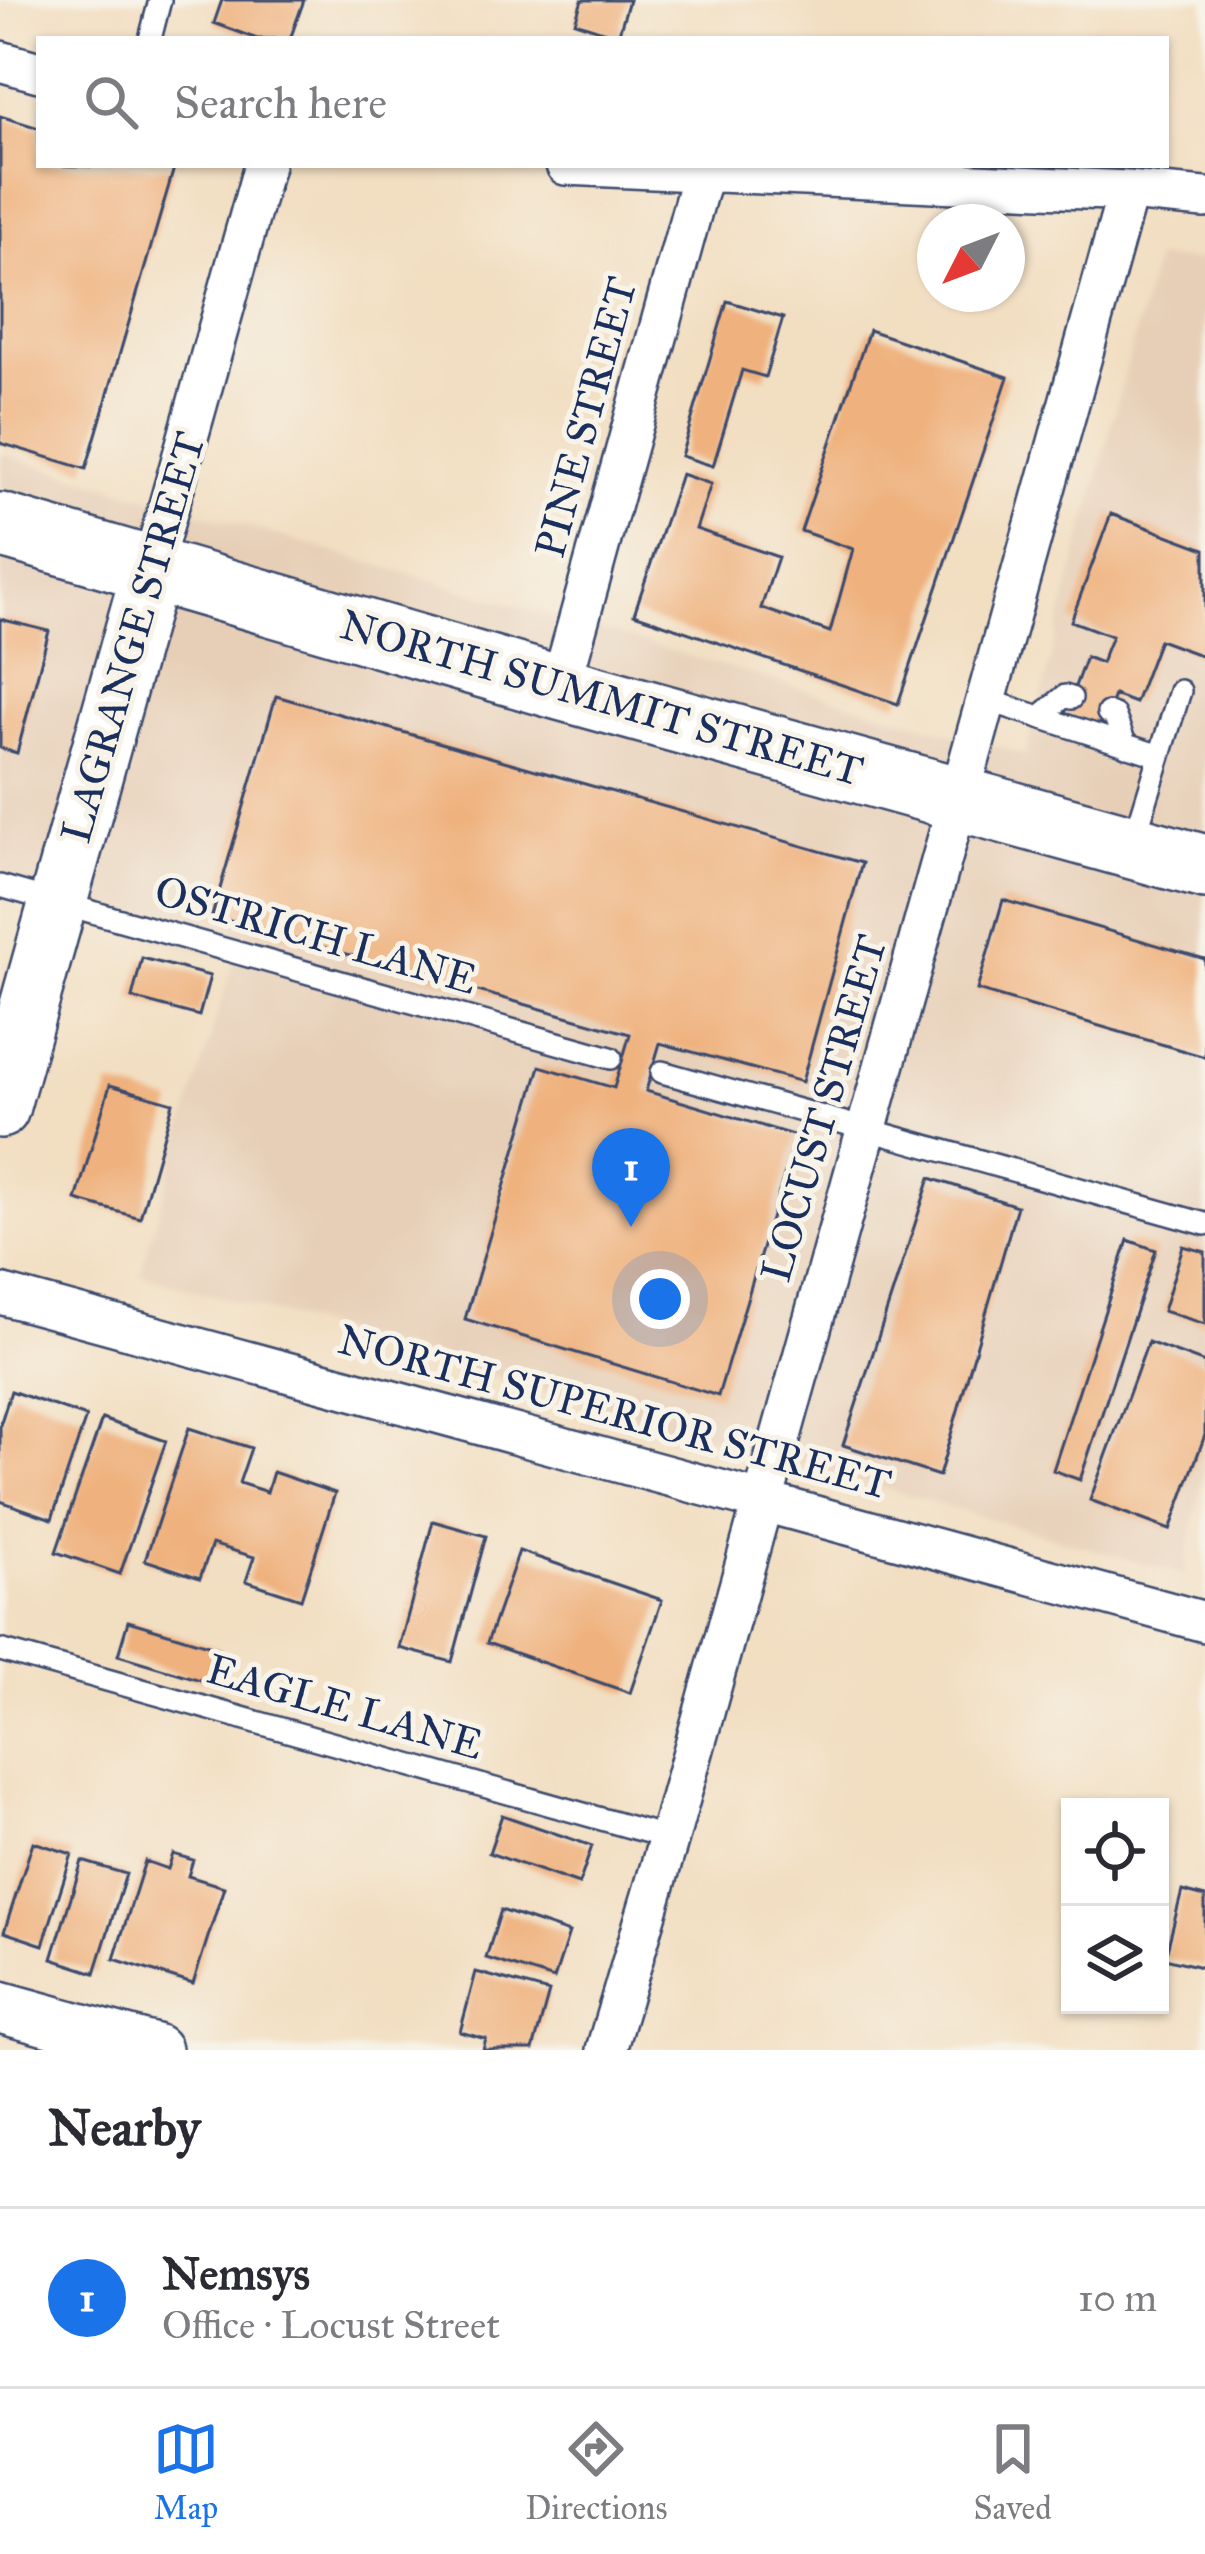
<!DOCTYPE html>
<html lang="en">
<head>
<meta charset="utf-8">
<style>
  :root { --surface:#fff; --page:#f2f2f3; --text:#2b2b33; --muted:#7c7c81; --line:#e1e1e2; --accent:#1a73e8 }
  body { margin:0; font-family:"IM FELL Great Primer",serif; background:var(--page); color:var(--text) }
  .controls { position:absolute; right:36px; bottom:36px; display:grid; overflow:hidden; border-radius:0px; box-shadow:0 3px 9px #0004 }
  .controls button { width:108px; height:108px; display:grid; place-items:center; padding:0; border:0; border-bottom:3px solid var(--line); background:var(--surface); color:var(--text); font:60px sans-serif }
  .compass { position:absolute; left:917px; top:204px; width:108px; height:108px; border-radius:50%; background:var(--surface); box-shadow:0 3px 9px #0004; rotate:228deg }
  .you { position:absolute; left:660px; top:1299px; width:42px; height:42px; margin:-30px; border:9px solid #fff; border-radius:50%; background:#1a73e8; box-shadow:0 0 0 18px #1a73e833 }
  .badge { display:grid; place-items:center; width:78px; height:78px; border-radius:50%; background:var(--accent); color:#fff; font-size:39px; font-weight:700 }
  .pin { position:absolute; translate:-50% -99px; filter:drop-shadow(0 3px 6px #0008) }
  .pin::after { content:''; position:absolute; top:63px; width:42px; height:36px; background:inherit; clip-path:polygon(0 0,100% 0,50% 100%) }
  .list { margin:0; padding:0; list-style:none }
  h2 { display:flex; justify-content:space-between; align-items:center; height:156px; margin:0; padding:0 48px; font-size:51px }
  h2 small { font-size:39px; font-weight:400; color:var(--muted) }
  .list li { display:grid; grid-template-columns:78px 1fr auto; gap:36px; align-items:center; box-sizing:border-box; height:180px; padding:0 48px; border-top:3px solid var(--line) }
  .list b { display:block; font-size:45px; white-space:nowrap }
  .list p { margin:0; font-size:39px; white-space:nowrap; color:var(--muted) }
  .list em { font-size:39px; font-style:normal; color:var(--muted) }
  .icon { flex:none; width:66px; height:66px; fill:none; stroke:currentColor; stroke-width:2; stroke-linecap:round; stroke-linejoin:round }
  .map { position:relative; flex:none; width:1205px; height:2050px; overflow:hidden }
  .search { position:absolute; background:var(--surface); box-shadow:0 3px 9px #0004; left:36px; right:36px; top:36px; height:132px; display:flex; align-items:center; gap:30px; box-sizing:border-box; padding:0 42px; border-radius:0px; color:var(--muted); font-size:45px }
  .sheet { height:336px; background:var(--surface) }
  nav { display:flex; justify-content:space-around; align-items:center; box-sizing:border-box; height:168px; border-top:3px solid var(--line); background:var(--surface); font-size:33px; color:var(--muted) }
  nav a { display:grid; justify-items:center; gap:6px }
  nav .on { color:var(--accent) }
  .map>svg:first-child { display:block }
  .built { fill:#e7cfb7 }
  .building { fill:#efb17d }
  .lines { fill:none; stroke-linecap:round; stroke-linejoin:round }
  .service-casing { stroke:#3b496d; stroke-width:26 }
  .minor-casing { stroke:#3b496d; stroke-width:44 }
  .tertiary-casing { stroke:#3b496d; stroke-width:56 }
  .secondary-casing { stroke:#3b496d; stroke-width:62 }
  .primary-casing { stroke:#3b496d; stroke-width:68 }
  .service { stroke:#fff; stroke-width:21 }
  .minor { stroke:#fff; stroke-width:39 }
  .tertiary { stroke:#fff; stroke-width:51 }
  .secondary { stroke:#fff; stroke-width:57 }
  .primary { stroke:#fff; stroke-width:63 }
  .labels { text-anchor:middle; stroke-width:10; stroke-linejoin:round; paint-order:stroke }
  .street-label { font-size:42px; fill:#1b2f5e; stroke:#f7f3e8 }
</style>
</head>
<body>
<div class="map">
<svg width="1205" height="2050" viewBox="0 0 1205 2050">
  <rect width="100%" height="100%" fill="#f7f3e8"/>
  <filter id="ink" filterUnits="userSpaceOnUse"><feTurbulence type="fractalNoise" baseFrequency=".00833" numOctaves="2"/><feDisplacementMap in="SourceGraphic" scale="24" xChannelSelector="R" yChannelSelector="G"/><feConvolveMatrix kernelMatrix="1 2 1 2 8 2 1 2 1" color-interpolation-filters="sRGB"/></filter>
  <filter id="wash" filterUnits="userSpaceOnUse"><feTurbulence type="fractalNoise" baseFrequency=".004" numOctaves="4" result="noise"/><feDisplacementMap in="SourceGraphic" scale="48" xChannelSelector="R" yChannelSelector="G"/><feGaussianBlur stdDeviation="2.7" result="paint"/><feColorMatrix in="noise" values="0 0 0 0 0 0 0 0 0 0 0 0 0 0 0 0 0 1.4 0 .05"/><feComposite in="paint" operator="in"/></filter>
  <g filter="url(#wash)">
    <rect width="100%" height="100%" fill="#f2dec1"/>
    <path class="built" d="M1155,258L1205,261V1466L1184,1575L140,1274L234,960L0,895V454L1026,755Z"/>
    <g id="blocks">
      <path class="building" d="M222,0H304L290,39H257L214,23Z
        M582,0H629L618,36L575,22Z
        M0,116L39,128V165L174,168L86,469L0,443Z
        M727,301L783,318L765,377L742,370L713,466L681,456Z
        M869,330L1008,377L898,704L634,614L681,474L711,484L696,529L778,557L761,608L830,632L853,549L801,531Z
        M1111,514L1205,549V657L1159,640L1135,703L1114,695L1102,728L1065,713L1086,657L1101,663L1112,636L1071,621Z
        M0,619L49,631L17,753L0,748Z
        M276,696L862,863L802,1082L660,1043L646,1091L796,1136L718,1396L465,1319L540,1066L614,1088L630,1034L212,916Z
        M1003,900L1205,959V1057L977,990Z
        M142,958L210,976L199,1016L132,998Z
        M110,1085L173,1103L140,1218L76,1200Z
        M930,1178L1017,1206L939,1476L843,1445Z
        M1128,1240L1156,1250L1080,1480L1053,1470Z
        M1183,1246L1205,1252V1324L1163,1311Z
        M1148,1342L1205,1363V1435L1170,1530L1090,1500Z
        M11,1391L86,1417L52,1519L0,1501V1425Z
        M102,1419L166,1441L120,1574L56,1552Z
        M189,1428L251,1448L239,1483L267,1492L273,1472L335,1493L301,1599L246,1581L254,1557L212,1544L200,1578L145,1560Z
        M433,1521L486,1536L452,1662L399,1648Z
        M519,1551L662,1600L630,1693L487,1643Z
        M128,1621L218,1648L207,1682L118,1655Z
        M502,1815L592,1846L579,1884L489,1853Z
        M33,1842L72,1854L43,1945L4,1932Z
        M173,1854L193,1860L188,1876L224,1887L193,1984L114,1959L145,1861L168,1869Z
        M82,1861L126,1874L95,1973L52,1959Z
        M1182,1891L1205,1897V1968L1165,1958Z
        M501,1910L569,1933L554,1979L486,1958Z
        M476,1972L549,1992L533,2050H483L486,2039L460,2032Z"/>
    </g>
  </g>
  <g filter="url(#ink)">
    <use href="#blocks" fill-opacity="0" stroke="#3b496d" stroke-width="3"/>
    <g class="lines">
      <g class="service-casing">
        <path id="service" d="M150,39L160,0
          M984,699L1160,756
          M1108,713L1114,715L1126,746
          M1041,716L1065,696L1071,698
          M1134,840L1180,691
          M0,886L611,1058
          M662,1072L1205,1224
          M0,1650L669,1838"/>
      </g>
      <g class="minor-casing">
        <path id="minor" d="M0,61L39,72
          M566,165L1128,191L1205,198
          M152,566L264,165
          M560,688L703,171
          M0,1294L1205,1622
          M606,2050L669,1838L1128,191"/>
      </g>
      <g class="tertiary-casing">
        <path id="tertiary" d="M0,2007L155,2050"/>
      </g>
      <g class="secondary-casing">
        <path id="secondary" d="M0,1109L152,566"/>
      </g>
      <g class="primary-casing">
        <path id="primary" d="M0,525L560,688L1205,867"/>
      </g>
      <use href="#service" class="service"/>
      <use href="#minor" class="minor"/>
      <use href="#tertiary" class="tertiary"/>
      <use href="#secondary" class="secondary"/>
      <use href="#primary" class="primary"/>
    </g>
  </g>
  <g class="labels">
    <g class="street-label">
      <text transform="translate(585 417) rotate(-75)" y="15">PINE STREET</text>
      <text transform="translate(132 637) rotate(-74)" y="15">LAGRANGE STREET</text>
      <text transform="translate(602 697) rotate(16)" y="15">NORTH SUMMIT STREET</text>
      <text transform="translate(316 934) rotate(16)" y="15">OSTRICH LANE</text>
      <text transform="translate(823 1108) rotate(-74)" y="15">LOCUST STREET</text>
      <text transform="translate(615 1411) rotate(15)" y="15">NORTH SUPERIOR STREET</text>
      <text transform="translate(345 1706) rotate(16)" y="15">EAGLE LANE</text>
    </g>
  </g>
</svg>
<div class="controls">
<button><svg class="icon" aria-label="locate" viewBox="0 0 24 24"><circle cx="12" cy="12" r="6"/><path d="M12 2v4M12 18v4M2 12h4M18 12h4"/></svg></button>
<button><svg class="icon" aria-label="layers" viewBox="0 0 24 24"><path d="M12 4l9 5-9 5-9-5zM3 14l9 5 9-5"/></svg></button>
</div>
<svg class="compass" viewBox="-18 -18 36 36"><path d="M0-13l5 13h-10z" fill="#e53935"/><path d="M0 13l5-13h-10z" fill="#7c7c81"/></svg>
<div class="you"></div>
<div class="pin badge" style="left:631px;top:1227px">1</div>
<div class="search"><svg class="icon" aria-label="search" viewBox="0 0 24 24"><circle cx="10" cy="10" r="6"/><path d="M15 15l6 6"/></svg>Search here</div>
</div>
<section class="sheet">
<h2>Nearby<small></small></h2>
<ul class="list">
<li><span class="badge">1</span><div><b>Nemsys</b><p>Office · Locust Street</p></div><em>10 m</em></li>
</ul>
</section>
<nav>
<a class="on"><svg class="icon" aria-label="map" viewBox="0 0 24 24"><path d="M3 6l6-2 6 2 6-2v14l-6 2-6-2-6 2zM9 4v14M15 6v14"/></svg>Map</a>
<a><svg class="icon" aria-label="directions" viewBox="0 0 24 24"><path d="M12 3l9 9-9 9-9-9zM9 14v-3h6M13 9l2 2-2 2"/></svg>Directions</a>
<a><svg class="icon" aria-label="saved" viewBox="0 0 24 24"><path d="M7 4h10v16l-5-4-5 4z"/></svg>Saved</a>
</nav>
</body>
</html>
